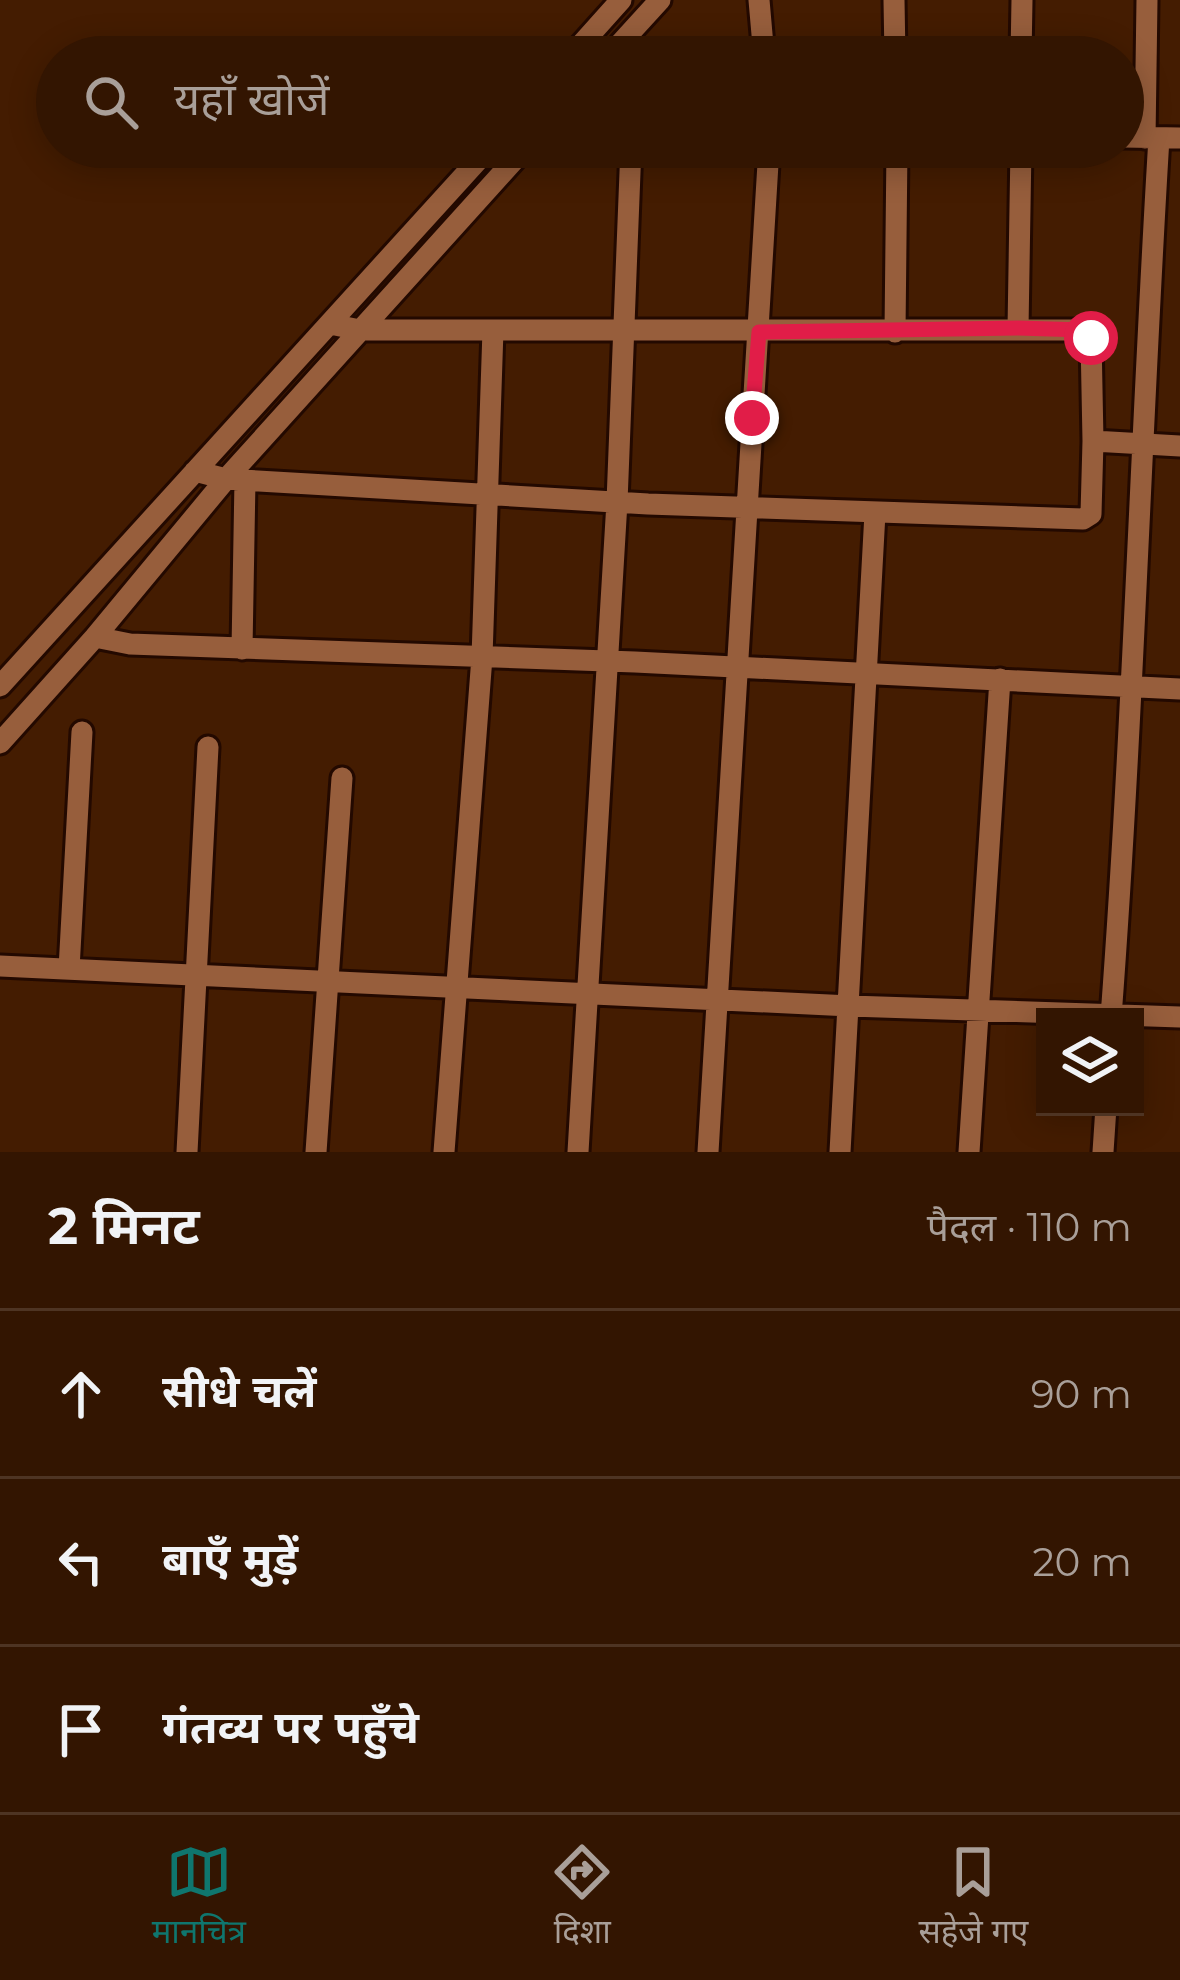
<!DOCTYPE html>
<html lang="hi">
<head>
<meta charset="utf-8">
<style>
  :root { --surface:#331501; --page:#3e2210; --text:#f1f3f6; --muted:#a99f99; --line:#4e3423; --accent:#0f766e }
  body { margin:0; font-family:Montserrat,"Noto Sans Devanagari",sans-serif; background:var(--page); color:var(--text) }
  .controls { position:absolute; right:36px; bottom:36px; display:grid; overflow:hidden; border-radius:0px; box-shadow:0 6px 30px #0003 }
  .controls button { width:108px; height:108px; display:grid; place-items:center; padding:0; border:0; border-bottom:3px solid var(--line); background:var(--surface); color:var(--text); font:60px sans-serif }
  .stop { position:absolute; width:36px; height:36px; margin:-27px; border:9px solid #e11d48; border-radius:50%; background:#fff }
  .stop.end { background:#e11d48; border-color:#fff; box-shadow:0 3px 12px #0008 }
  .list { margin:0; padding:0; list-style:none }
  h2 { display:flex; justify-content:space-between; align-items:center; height:156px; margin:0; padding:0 48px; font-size:51px }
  h2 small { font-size:39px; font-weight:400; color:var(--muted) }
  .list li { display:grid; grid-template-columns:78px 1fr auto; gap:36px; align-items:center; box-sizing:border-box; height:168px; padding:0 48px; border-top:3px solid var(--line) }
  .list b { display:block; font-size:45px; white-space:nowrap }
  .list em { font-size:39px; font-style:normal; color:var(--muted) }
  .icon { flex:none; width:66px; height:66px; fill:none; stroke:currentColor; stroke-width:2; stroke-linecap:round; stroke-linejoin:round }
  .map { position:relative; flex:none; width:1180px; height:1152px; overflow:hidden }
  .search { position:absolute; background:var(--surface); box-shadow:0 6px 30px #0003; left:36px; right:36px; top:36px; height:132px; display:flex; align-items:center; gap:30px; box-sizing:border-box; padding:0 42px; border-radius:66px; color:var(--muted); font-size:45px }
  .sheet { height:660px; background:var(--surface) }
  nav { display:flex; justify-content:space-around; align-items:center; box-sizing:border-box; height:168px; border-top:3px solid var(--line); background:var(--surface); font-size:33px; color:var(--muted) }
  nav a { display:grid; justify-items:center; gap:6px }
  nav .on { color:var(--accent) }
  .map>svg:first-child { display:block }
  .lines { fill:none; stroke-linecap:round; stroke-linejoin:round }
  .minor-casing { stroke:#230900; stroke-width:27 }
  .minor { stroke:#975e3c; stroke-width:21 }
  .route { stroke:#e11d48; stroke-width:15 }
</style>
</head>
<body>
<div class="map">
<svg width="1180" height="1152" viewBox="0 0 1180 1152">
  <rect width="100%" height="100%" fill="#441c01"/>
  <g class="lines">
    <g class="minor-casing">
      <path id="minor" d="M759,0L764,57
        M894,0L895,57
        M570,57L621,0
        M608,57L660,0
        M1021,57L1022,0
        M1123,137L1180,138
        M1145,138L1147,0
        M330,324L360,330H1083L1091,338L1093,441L1180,446
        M1018,329L1021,147
        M895,332L897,147
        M195,471L226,479L648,504L1083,519L1091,514L1093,441
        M95,637L130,644L635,662L1180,689
        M242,649L245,480
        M0,686L490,147
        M0,743L95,637L226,479L526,147
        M0,966L850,1006L1180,1017
        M69,969L82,732
        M1111,1017C1133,724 1141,431 1159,138
        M187,1152L208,747
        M316,1152L342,778
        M444,1152L482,657L493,330
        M578,1152L617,502L631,147
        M708,1152L769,147
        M840,1152L875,513
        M969,1152L1000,679
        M1103,1152L1106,1107"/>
    </g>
    <use href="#minor" class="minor"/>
  </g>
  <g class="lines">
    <path class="route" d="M752,418L759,332L1018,328L1083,330L1091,338"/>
  </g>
</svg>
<div class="controls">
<button><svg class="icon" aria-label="layers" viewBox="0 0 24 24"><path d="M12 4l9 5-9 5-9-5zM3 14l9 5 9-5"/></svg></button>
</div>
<div class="stop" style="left:1091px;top:338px"></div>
<div class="stop end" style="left:752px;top:418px"></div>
<div class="search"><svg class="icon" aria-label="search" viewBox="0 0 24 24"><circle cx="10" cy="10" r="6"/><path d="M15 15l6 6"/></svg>यहाँ खोजें</div>
</div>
<section class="sheet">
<h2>2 मिनट<small>पैदल · 110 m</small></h2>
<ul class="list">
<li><svg class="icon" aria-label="ahead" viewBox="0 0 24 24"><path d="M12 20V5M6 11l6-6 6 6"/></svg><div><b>सीधे चलें</b></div><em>90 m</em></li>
<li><svg class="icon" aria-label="left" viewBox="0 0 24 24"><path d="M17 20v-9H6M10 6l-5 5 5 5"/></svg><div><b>बाएँ मुड़ें</b></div><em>20 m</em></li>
<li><svg class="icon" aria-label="arrive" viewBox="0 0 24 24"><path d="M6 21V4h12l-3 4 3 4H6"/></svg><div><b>गंतव्य पर पहुँचे</b></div></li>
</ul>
</section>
<nav>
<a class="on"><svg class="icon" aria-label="map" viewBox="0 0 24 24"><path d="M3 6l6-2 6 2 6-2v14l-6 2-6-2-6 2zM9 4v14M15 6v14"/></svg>मानचित्र</a>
<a><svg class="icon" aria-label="directions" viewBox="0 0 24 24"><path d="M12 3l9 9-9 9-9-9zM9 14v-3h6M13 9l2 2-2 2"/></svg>दिशा</a>
<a><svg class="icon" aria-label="saved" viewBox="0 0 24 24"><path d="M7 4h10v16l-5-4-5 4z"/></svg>सहेजे गए</a>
</nav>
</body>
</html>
